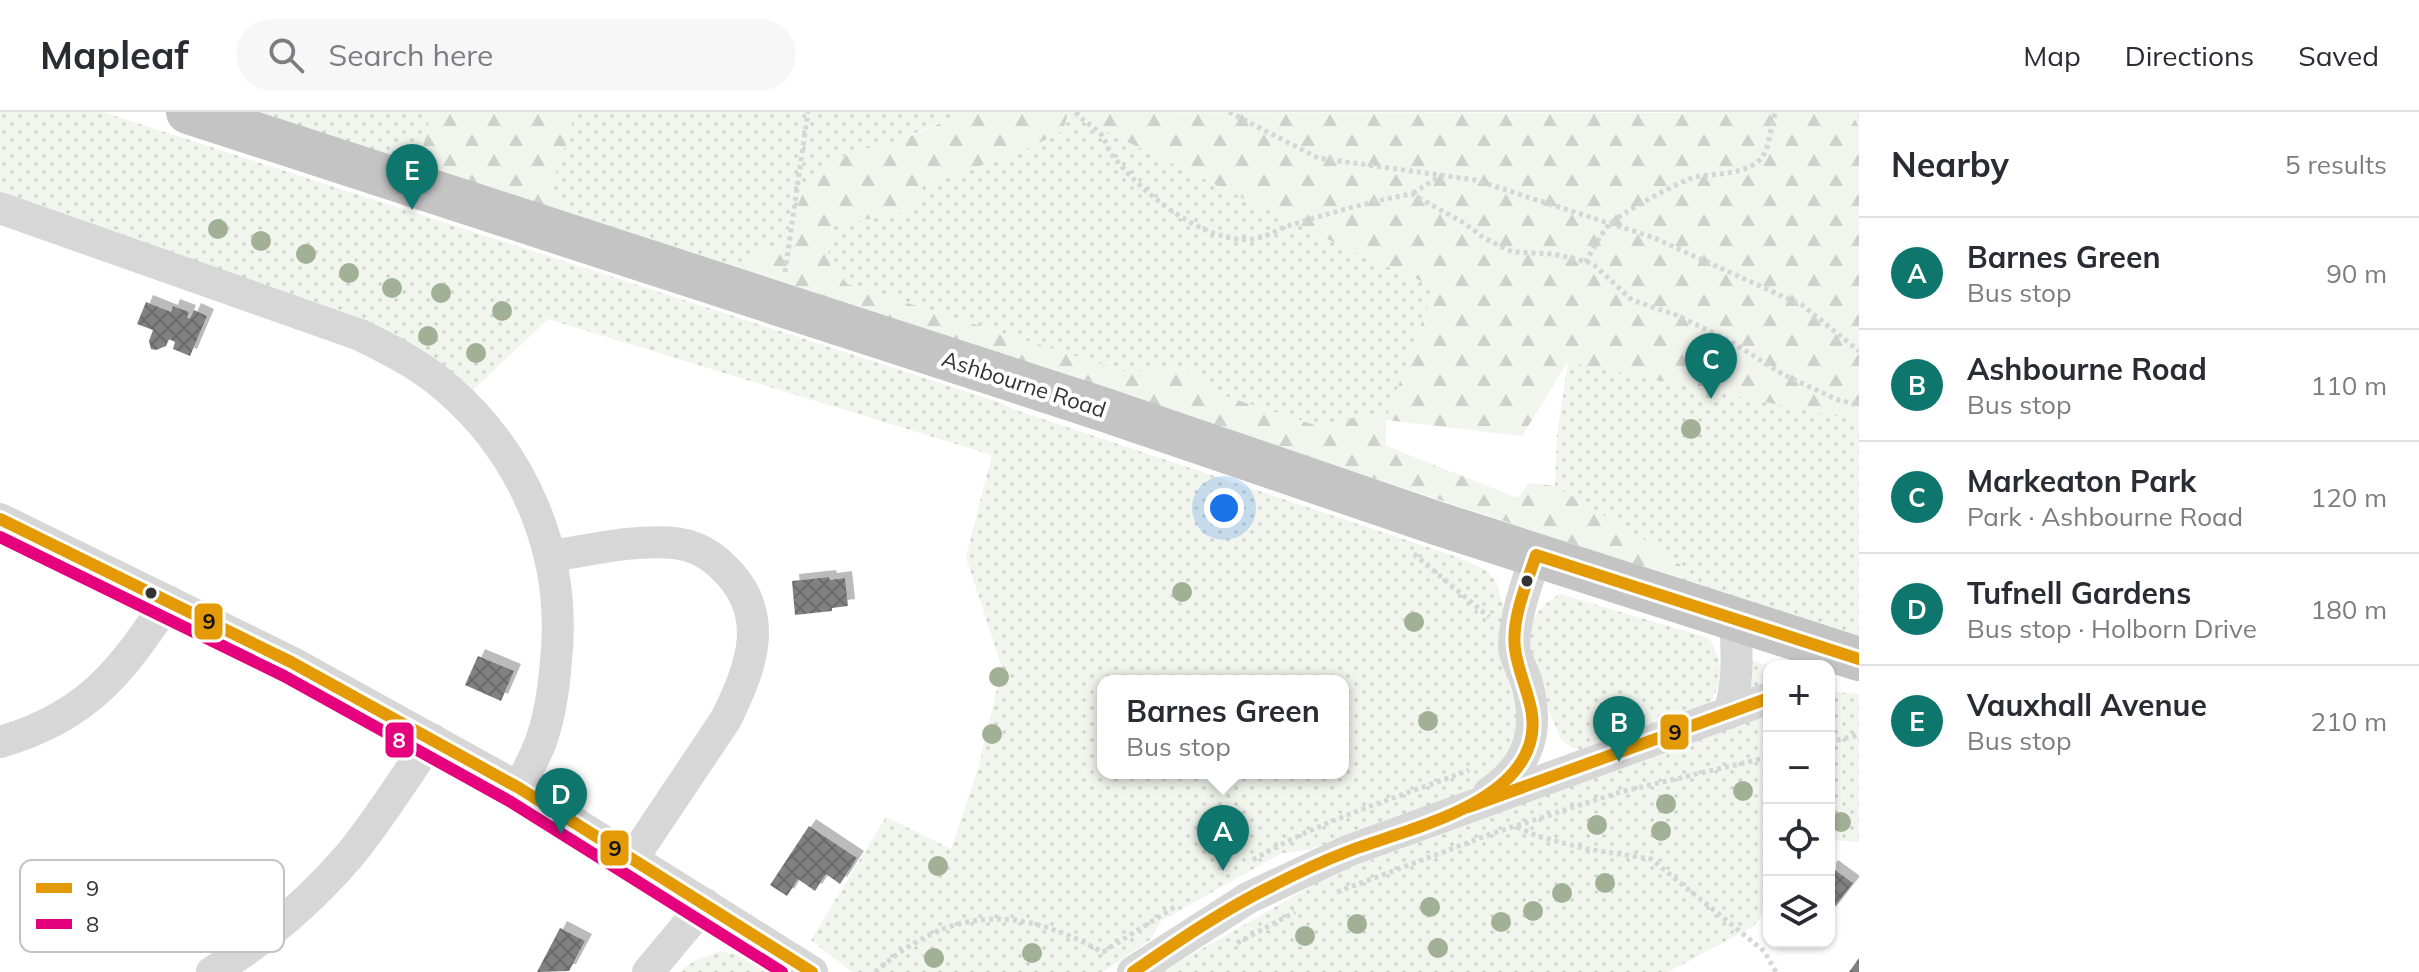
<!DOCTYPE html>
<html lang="en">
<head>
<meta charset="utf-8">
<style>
  :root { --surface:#fff; --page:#f7f7f7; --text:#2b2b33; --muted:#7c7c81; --line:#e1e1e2; --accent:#0f766e }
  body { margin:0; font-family:Mulish,sans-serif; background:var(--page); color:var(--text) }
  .controls { position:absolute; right:24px; bottom:24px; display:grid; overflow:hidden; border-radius:16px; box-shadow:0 2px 6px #0004 }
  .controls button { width:72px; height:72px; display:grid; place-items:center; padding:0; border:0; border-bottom:2px solid var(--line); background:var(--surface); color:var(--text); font:40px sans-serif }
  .you { position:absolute; left:1224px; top:396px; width:28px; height:28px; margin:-20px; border:6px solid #fff; border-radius:50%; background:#1a73e8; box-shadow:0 0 0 12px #1a73e833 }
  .badge { display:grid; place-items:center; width:52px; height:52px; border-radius:50%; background:var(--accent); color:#fff; font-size:26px; font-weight:700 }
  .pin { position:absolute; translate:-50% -66px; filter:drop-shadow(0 2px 4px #0008) }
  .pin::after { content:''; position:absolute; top:42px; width:28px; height:24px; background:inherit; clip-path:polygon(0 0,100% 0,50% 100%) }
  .popup { position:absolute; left:1097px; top:563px; width:252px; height:104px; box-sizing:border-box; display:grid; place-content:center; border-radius:16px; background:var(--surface); filter:drop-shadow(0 2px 6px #0005); font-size:26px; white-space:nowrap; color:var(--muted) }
  .popup b { font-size:30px; color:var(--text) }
  .popup::after { content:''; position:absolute; left:50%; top:100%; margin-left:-16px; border:16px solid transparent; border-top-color:var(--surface) }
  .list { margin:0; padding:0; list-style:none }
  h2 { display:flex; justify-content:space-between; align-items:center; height:104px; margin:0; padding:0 32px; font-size:34px }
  h2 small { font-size:26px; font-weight:400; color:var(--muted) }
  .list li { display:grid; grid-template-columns:52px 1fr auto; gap:24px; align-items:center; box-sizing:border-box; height:112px; padding:0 32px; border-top:2px solid var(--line) }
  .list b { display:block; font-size:30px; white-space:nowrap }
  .list p { margin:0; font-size:26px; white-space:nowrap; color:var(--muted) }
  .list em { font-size:26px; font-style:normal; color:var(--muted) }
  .icon { flex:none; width:44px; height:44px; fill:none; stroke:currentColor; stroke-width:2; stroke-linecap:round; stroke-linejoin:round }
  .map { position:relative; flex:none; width:1859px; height:860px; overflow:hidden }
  header { display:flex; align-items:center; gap:48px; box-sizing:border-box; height:112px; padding:0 40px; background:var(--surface); border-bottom:2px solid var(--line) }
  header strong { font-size:38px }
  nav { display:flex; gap:44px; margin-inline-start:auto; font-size:28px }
  .search { width:560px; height:72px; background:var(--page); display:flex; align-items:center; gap:20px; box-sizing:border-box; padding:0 28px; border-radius:44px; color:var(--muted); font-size:30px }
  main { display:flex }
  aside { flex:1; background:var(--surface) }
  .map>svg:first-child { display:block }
  .green { fill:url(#green-dots); fill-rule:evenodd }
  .forest { fill:url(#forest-firs); fill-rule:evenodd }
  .building { fill:url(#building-cross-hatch); filter:url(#shadow) }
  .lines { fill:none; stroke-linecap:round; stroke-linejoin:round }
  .path { stroke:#d6d6d6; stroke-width:5; stroke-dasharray:4 4; stroke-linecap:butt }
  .minor { stroke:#d7d7d7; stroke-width:32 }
  .highway { stroke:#c4c4c4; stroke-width:44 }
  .bus-1-casing { stroke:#fff; stroke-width:18 }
  .bus-2-casing { stroke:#fff; stroke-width:18 }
  .bus-1 { stroke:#e39a05; stroke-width:12 }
  .bus-2 { stroke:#e5007d; stroke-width:12 }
  .tree { fill:#a2b095 }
  .bus-dot { fill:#333; stroke:#fff; stroke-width:3 }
  .labels { text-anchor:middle; stroke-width:8; stroke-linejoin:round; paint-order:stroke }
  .street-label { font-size:22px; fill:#333; stroke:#fff }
  .key { fill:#fff; stroke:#c2c2c2; stroke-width:2 }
  .key-label { font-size:22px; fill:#333 }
  .line-badge { stroke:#fff; stroke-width:3 }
  .badge-label { font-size:22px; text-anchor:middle; font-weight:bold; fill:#fff }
  .pale-badge-label { font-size:22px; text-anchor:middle; font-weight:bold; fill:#111 }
</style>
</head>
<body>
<header>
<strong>Mapleaf</strong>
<div class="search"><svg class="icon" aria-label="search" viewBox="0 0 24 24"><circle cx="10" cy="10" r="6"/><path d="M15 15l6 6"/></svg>Search here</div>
<nav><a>Map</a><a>Directions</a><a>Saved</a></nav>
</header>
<main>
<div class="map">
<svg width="1859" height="860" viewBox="0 0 1859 860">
  <defs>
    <pattern id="green-dots" width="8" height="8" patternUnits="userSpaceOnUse" patternTransform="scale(2)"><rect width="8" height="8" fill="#f1f5ed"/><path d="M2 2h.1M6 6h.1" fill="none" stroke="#cfd2cc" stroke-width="1.8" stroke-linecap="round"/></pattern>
    <pattern id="forest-firs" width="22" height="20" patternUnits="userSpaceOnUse" patternTransform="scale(2)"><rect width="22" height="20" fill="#f1f5ed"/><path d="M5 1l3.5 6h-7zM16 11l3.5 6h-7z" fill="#cfd2cc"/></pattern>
    <pattern id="building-cross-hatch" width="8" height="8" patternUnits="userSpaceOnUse" patternTransform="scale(2)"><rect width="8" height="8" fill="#818181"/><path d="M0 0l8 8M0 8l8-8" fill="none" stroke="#6a6a6a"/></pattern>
    <filter id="shadow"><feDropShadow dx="7" dy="-7" stdDeviation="0" flood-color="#0004"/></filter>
  </defs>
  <rect width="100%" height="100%" fill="#fff"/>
  <path class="green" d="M0,0H103L1002,291L1010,296L1457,445L1486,458L1496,469L1506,504L1520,627L1483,674L1312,737L1282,741L1161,809L1150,828L1103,860H852L811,828L886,705L951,737L979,653L1002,556L966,445L992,343L548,207L470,281L0,83ZM1103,569H1343V661H1103Z
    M244,0H431L418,58Z
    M574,0H966L809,65L783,131L758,139L738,157L592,116L550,75L570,21Z
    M1066,0L1354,140L1436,176L1386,307L1366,302L1322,315L1228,285L1184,256L1126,260L847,172L828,142L832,114L915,98L923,74L1027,37L1063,19Z
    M1686,0H1859V527L1674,465L1691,461L1661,438L1555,374L1557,323L1568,250Z
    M1560,482L1709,526C1724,554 1723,566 1710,593L1579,638L1569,634L1560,626C1552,604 1529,552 1528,531C1527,508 1542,492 1560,482Z
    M1747,547L1770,554L1769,573L1748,580Z
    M1837,580L1859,582V730L1829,728V582Z
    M1769,600V792L1754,814L1668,860H1162L1331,763Z
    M720,839L757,848L771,860H679L696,848Z"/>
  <path class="forest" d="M431,0H574L570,21L551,75L592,116L418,58Z
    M966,0L1852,1L1859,16V309L1568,250L1522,324L1386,308V334L1518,386L1529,371L1555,374L1661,438L1692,462L1674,465L738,157L758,139L783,131L809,65L847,42L911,24ZM1068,1L1354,140L1435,175L1386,307L1366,302L1321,315L1228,285L1183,256L1126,260L847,172L828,142L832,114L915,98L923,74L1027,37L1063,19Z"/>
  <path class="building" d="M146,190L171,200L173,194L189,200L187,205L190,207L194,198L207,204L190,244L173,237L175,230L169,227L166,234L156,238L151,237L149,229L153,218L137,212Z
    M829,465L830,468L845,466L848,494L832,496V499L795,503L792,469Z
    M478,544L514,559L501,589L465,573Z
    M809,714L857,746L840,772L826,762L815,779L798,767L787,784L770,773Z
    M1831,755L1853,771L1829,802V758Z
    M560,816L585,829L569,859L537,860Z
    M1859,846V860H1849Z"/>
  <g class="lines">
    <path class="path" d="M1076,0C1082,9 1091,12 1099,20C1105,25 1106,34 1111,41C1137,78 1210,138 1259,126C1269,124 1278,117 1287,114C1328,102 1370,89 1412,82L1464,111L1484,126L1512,140L1553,142L1592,151L1632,188L1676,203L1730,229L1784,263L1838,288L1859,293
      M1229,0L1318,46L1475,68L1652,125L1802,193L1859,239
      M1413,81L1442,63
      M1585,150C1593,138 1600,123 1609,113C1619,102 1681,68 1696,65C1715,61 1739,63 1756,51C1771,41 1769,15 1776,0
      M785,160L808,0
      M1414,442L1489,505
      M1829,630L1859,623
      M1517,715L1537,724L1587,737L1651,747L1764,839L1776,860
      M1253,748C1320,708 1397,686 1469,658
      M1337,780L1491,722L1620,680L1769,645
      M1237,831L1295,800
      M1103,840L1176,794
      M875,860C952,794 1016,792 1104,841"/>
    <path class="minor" d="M0,96L360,223C391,238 422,254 448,277C526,345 567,445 556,548C554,576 550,605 540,632C534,647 526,661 519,676
      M0,407L291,550L519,676L812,860
      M552,444C591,438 634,427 674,431C693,433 710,442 723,455C772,501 752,554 726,607L633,746
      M1729,601C1739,569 1737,540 1735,507
      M0,630C87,605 121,560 168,489
      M1489,681C1531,652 1540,616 1526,568C1522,557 1514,544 1514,533C1515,503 1527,471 1536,443
      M212,860C264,829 310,789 349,744C379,708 404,666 432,627
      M648,860L705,792
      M1133,860L1248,786L1348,739L1769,586"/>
    <path class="highway" d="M188,0L1105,298L1439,412L1859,547"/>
    <g class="bus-1-casing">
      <path id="bus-1" d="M0,407L291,550L519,676L812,860
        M1468,695L1769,586
        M1133,860C1178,829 1223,798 1272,774C1297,761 1323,749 1349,739C1404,718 1511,696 1530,631C1540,598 1519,569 1515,537C1511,507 1527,471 1536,443L1859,547"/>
    </g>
    <g class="bus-2-casing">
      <path id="bus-2" d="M0,425L284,564L511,690L782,860"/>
    </g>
    <use href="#bus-1" class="bus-1"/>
    <use href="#bus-2" class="bus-2"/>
  </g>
  <g class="tree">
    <circle cx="218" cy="117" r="10"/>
    <circle cx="261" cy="129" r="10"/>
    <circle cx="306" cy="142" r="10"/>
    <circle cx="349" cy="161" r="10"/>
    <circle cx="392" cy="176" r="10"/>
    <circle cx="441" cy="181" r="10"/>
    <circle cx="502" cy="199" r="10"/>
    <circle cx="428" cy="224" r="10"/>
    <circle cx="476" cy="241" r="10"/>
    <circle cx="1691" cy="317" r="10"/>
    <circle cx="1182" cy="480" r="10"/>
    <circle cx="1414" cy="510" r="10"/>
    <circle cx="999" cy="565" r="10"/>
    <circle cx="1428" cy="609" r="10"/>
    <circle cx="992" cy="622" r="10"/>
    <circle cx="1743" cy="679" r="10"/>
    <circle cx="1666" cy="692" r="10"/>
    <circle cx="1841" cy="710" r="10"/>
    <circle cx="1597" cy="713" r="10"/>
    <circle cx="1661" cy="719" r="10"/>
    <circle cx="938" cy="754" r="10"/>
    <circle cx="1605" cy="771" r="10"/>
    <circle cx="1562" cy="781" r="10"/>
    <circle cx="1430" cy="795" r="10"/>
    <circle cx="1533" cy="799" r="10"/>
    <circle cx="1501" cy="810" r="10"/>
    <circle cx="1357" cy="812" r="10"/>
    <circle cx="1305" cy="824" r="10"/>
    <circle cx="1438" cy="836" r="10"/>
    <circle cx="1032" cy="841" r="10"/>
    <circle cx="934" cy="846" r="10"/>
  </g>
  <g class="bus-dot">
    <circle cx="1527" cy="469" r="7"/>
    <circle cx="151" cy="481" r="7"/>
  </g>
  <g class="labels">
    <g class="street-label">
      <text transform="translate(1024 272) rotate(18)" y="8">Ashbourne Road</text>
    </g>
  </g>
  <rect x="20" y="748" width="264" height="92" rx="12" class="key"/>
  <rect x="36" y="771" width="36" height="10" fill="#e39a05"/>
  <rect x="36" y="807" width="36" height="10" fill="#e5007d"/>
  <g class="key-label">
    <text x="86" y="784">9</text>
    <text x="86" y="820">8</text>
  </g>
  <g class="line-badge">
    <rect x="193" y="490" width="31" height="39" rx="8" fill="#e39a05"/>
    <rect x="1659" y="601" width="31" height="38" rx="8" fill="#e39a05"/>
    <rect x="384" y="609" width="31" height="38" rx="8" fill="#e5007d"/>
    <rect x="599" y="717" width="31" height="38" rx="8" fill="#e39a05"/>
  </g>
  <g class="badge-label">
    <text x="399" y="636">8</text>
  </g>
  <g class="pale-badge-label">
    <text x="209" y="517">9</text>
    <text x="1675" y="628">9</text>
    <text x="615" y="744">9</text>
  </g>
</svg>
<div class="controls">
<button>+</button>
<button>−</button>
<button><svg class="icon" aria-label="locate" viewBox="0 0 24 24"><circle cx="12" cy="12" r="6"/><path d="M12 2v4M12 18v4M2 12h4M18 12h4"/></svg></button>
<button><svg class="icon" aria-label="layers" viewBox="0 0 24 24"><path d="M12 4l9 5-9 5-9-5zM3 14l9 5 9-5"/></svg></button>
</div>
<div class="you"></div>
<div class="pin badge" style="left:1223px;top:759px">A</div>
<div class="popup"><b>Barnes Green</b>Bus stop</div>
<div class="pin badge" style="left:1619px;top:650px">B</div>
<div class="pin badge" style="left:1711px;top:287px">C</div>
<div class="pin badge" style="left:561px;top:722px">D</div>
<div class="pin badge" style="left:412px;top:98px">E</div>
</div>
<aside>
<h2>Nearby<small>5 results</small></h2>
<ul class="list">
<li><span class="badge">A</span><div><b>Barnes Green</b><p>Bus stop</p></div><em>90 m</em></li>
<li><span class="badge">B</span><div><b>Ashbourne Road</b><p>Bus stop</p></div><em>110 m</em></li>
<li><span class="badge">C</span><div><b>Markeaton Park</b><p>Park · Ashbourne Road</p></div><em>120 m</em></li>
<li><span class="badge">D</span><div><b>Tufnell Gardens</b><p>Bus stop · Holborn Drive</p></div><em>180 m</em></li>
<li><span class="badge">E</span><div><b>Vauxhall Avenue</b><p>Bus stop</p></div><em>210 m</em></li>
</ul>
</aside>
</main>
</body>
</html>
